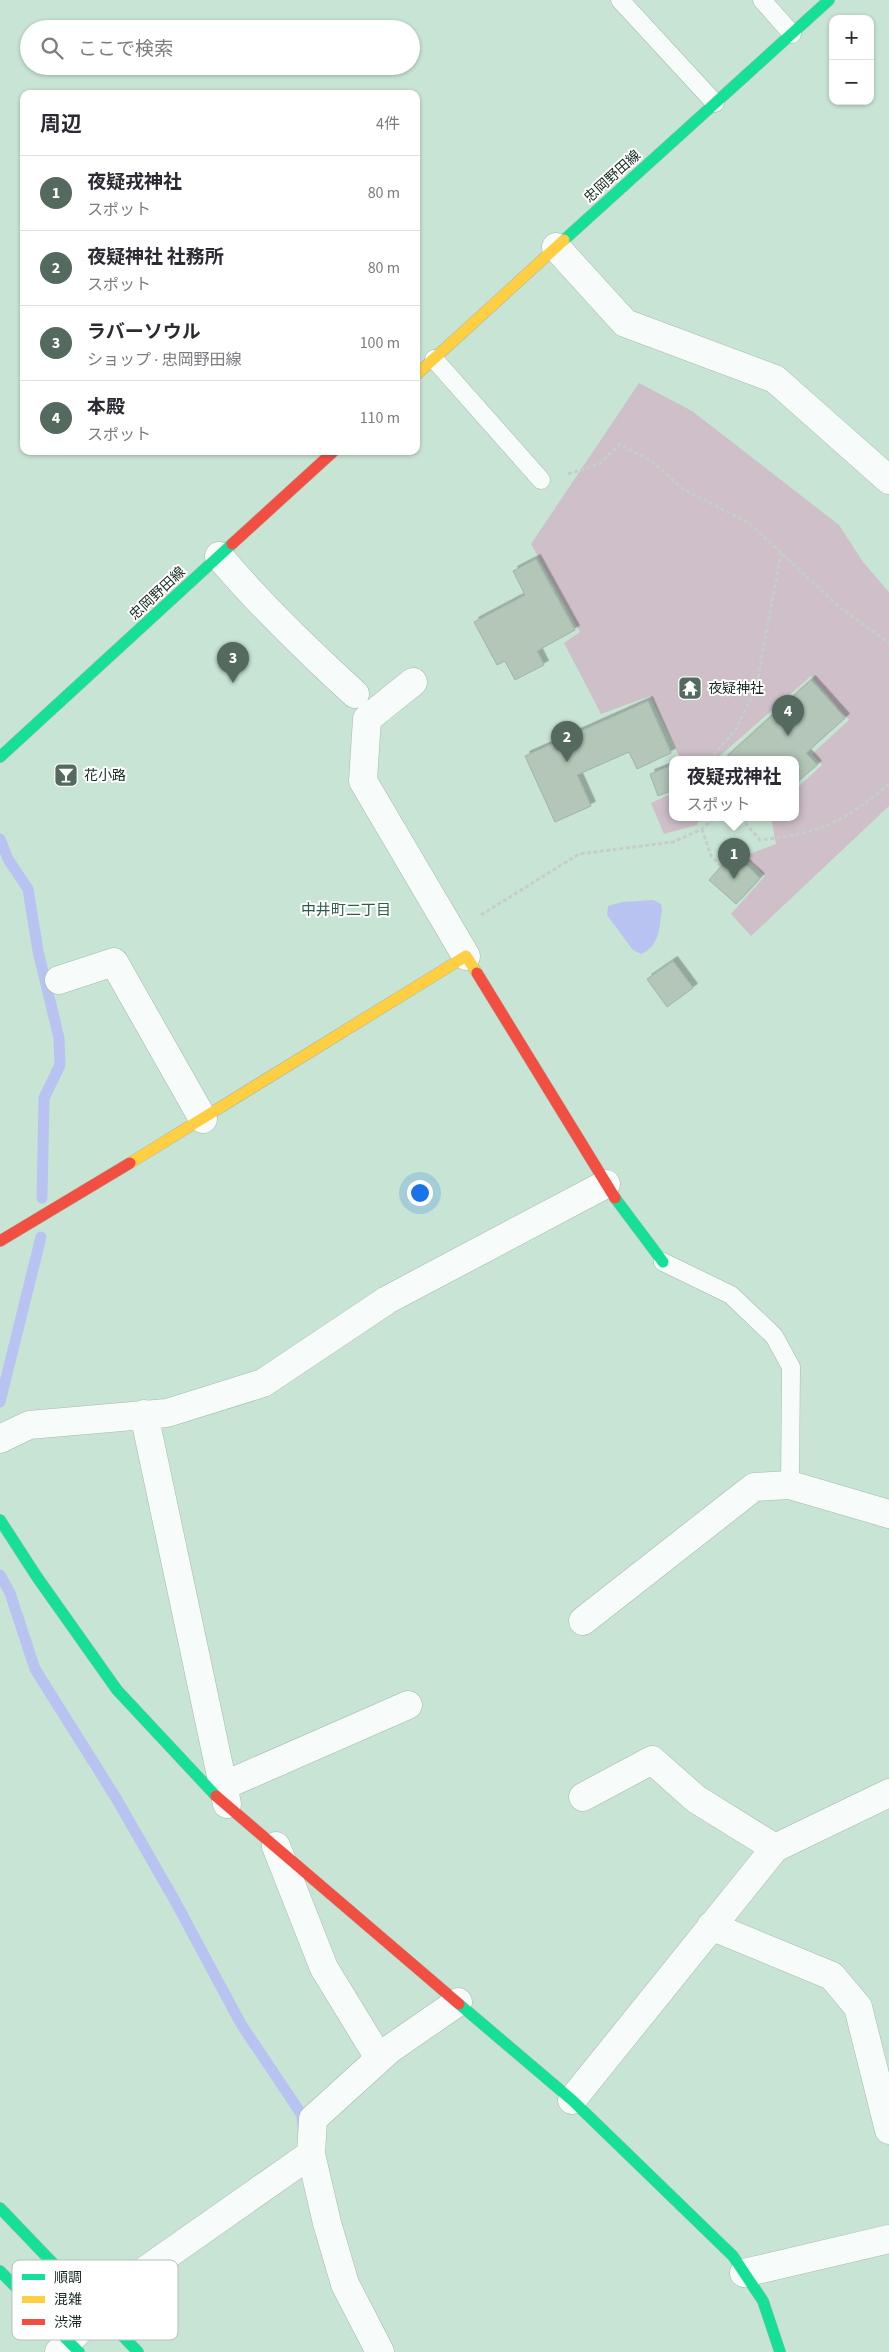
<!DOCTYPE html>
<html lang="ja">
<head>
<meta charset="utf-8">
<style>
  :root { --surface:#fff; --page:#f2f2f3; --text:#2b2b33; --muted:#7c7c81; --line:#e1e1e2; --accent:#546a5f }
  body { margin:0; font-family:"Source Sans 3","Noto Sans JP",sans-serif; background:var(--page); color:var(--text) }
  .controls { position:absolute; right:15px; top:15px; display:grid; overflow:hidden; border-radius:10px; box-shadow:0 1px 4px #0004 }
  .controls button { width:45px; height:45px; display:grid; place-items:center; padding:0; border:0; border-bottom:1px solid var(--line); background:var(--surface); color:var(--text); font:25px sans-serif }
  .you { position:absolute; left:419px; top:1192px; width:18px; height:18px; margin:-12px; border:4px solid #fff; border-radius:50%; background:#1a73e8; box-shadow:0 0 0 8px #1a73e833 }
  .badge { display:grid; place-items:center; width:32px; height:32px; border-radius:50%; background:var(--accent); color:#fff; font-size:16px; font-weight:700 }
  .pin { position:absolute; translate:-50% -41px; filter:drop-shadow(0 1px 2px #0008) }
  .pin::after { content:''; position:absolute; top:26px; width:18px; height:15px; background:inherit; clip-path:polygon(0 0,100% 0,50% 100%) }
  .popup { position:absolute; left:669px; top:756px; width:130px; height:65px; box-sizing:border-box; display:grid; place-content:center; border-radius:10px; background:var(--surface); filter:drop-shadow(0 1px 4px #0005); font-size:16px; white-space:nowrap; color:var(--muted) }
  .popup b { font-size:19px; color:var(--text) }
  .popup::after { content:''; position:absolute; left:50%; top:100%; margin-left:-10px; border:10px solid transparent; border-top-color:var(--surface) }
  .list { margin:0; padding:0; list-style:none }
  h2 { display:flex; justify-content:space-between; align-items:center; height:65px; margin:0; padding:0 20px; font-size:21px }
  h2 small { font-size:16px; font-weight:400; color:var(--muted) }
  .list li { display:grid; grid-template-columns:32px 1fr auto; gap:15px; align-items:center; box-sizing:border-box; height:75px; padding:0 20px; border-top:1px solid var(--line) }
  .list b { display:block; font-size:19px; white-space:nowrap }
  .list p { margin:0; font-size:16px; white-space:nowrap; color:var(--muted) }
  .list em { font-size:16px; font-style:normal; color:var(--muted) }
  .icon { flex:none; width:28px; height:28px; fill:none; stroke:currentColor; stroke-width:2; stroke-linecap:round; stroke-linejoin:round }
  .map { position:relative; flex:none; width:889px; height:2352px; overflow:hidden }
  .search { position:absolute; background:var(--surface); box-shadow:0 1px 4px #0004; left:20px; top:20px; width:400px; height:55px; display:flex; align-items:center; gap:12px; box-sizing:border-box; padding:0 18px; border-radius:28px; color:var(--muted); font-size:19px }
  .panel { position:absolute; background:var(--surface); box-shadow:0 1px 4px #0004; left:20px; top:90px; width:400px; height:365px; border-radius:10px }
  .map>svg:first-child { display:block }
  .green { fill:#cebfc9 }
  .water { fill:#b8c3f2 }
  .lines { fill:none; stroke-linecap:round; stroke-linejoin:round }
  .stream { stroke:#b8c3f2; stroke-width:11 }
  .building { fill:#b3c6b8; stroke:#a1b4a6; filter:url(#shadow) }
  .lane-casing { stroke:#a4baae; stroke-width:19 }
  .street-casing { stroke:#a4baae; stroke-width:29 }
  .fast-casing { stroke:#a4baae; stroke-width:12 }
  .slow-casing { stroke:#a4baae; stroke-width:12 }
  .jam-casing { stroke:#a4baae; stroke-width:12 }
  .path { stroke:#c6ceca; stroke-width:3; stroke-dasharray:4 2.5; stroke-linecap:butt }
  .lane { stroke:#f7fbf9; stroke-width:18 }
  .street { stroke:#f7fbf9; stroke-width:28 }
  .fast { stroke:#16e098; stroke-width:11 }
  .slow { stroke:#ffcf43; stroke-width:11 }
  .jam { stroke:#f24e42; stroke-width:11 }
  .labels { text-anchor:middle; stroke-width:4; stroke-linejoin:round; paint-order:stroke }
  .street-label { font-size:14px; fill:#15291f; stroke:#fff }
  .poi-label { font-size:14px; fill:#15291f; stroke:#fff; text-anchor:start }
  .neighbourhood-label { font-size:15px; fill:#2c5e47; stroke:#fff }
  .key { fill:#fff; stroke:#b9bfbc; stroke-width:1 }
  .key-label { font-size:14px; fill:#15291f }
</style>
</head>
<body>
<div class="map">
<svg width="889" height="2352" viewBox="0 0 889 2352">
  <defs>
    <filter id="shadow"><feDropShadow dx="4.5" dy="-4.5" stdDeviation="0" flood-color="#0004"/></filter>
  </defs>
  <rect width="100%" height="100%" fill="#c8e4d5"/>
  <path class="green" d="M639,383L692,411L839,525L863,562L889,592V806L751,936L731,914L765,876L744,856L776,844L771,818H795V790L822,765L812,754L849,720L811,676L715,760H681L650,696L601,714L564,643L580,632L531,544Z
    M673,793V818H699L697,825L664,834L651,803Z"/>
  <path class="water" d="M653,900L661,904L662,909C659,928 660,946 641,954L633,950L607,915L608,906L623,902Z"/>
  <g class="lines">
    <path class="stream" d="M0,839L8,859L28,889L38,951L59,1038L60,1065L44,1098L42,1198
      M0,1402L41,1237
      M0,1575L10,1593L35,1669L116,1798L175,1901L241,2024L302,2115L303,2128"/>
  </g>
  <path class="building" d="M536,559L575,630L537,651L544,665L515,680L505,661L497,665L474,622L525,595L513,571Z
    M811,680L845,718L806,753L817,765L795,784V760H723Z
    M648,701L671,753L637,769L629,752L577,775L591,806L555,822L525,756Z
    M673,765V790L658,796L650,774Z
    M733,853L760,878L736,904L709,880Z
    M673,961L693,988L667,1007L647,979Z"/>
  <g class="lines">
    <g class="lane-casing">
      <path id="lane" d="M620,0L715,103
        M762,0L792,34
        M434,359L541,480
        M663,1262L731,1295L774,1336L791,1367L790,1485"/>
    </g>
    <g class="street-casing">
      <path id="street" d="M556,247L625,323L775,379L889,480
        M219,556C261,606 307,650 355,694
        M413,682L367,719L363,781L466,956
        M59,980L114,962L203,1119
        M144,1414L227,1804
        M0,1439L29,1425L167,1413L263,1383L387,1300L606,1184
        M583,1621L754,1487L790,1485L889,1514
        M223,1786L408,1705
        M583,1797L652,1760L696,1799L775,1848
        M276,1846L324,1968L379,2058
        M711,1926L832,1976L858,2007L889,2130
        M572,2100L775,1848L889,1793
        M311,2154L327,2223L345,2284L380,2352
        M744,2273L889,2239
        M59,2352L113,2293L311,2154L313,2119L390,2049L458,2002"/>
    </g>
    <g class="fast-casing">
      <path id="fast" d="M564,240L829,0
        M0,757L232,544
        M615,1198L663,1262
        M0,1520L37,1577L117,1690L216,1796
        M459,2004L572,2100L733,2256L763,2301L780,2352
        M0,2208L138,2352
        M0,2271L79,2352"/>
    </g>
    <g class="slow-casing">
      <path id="slow" d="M416,375L564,240
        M130,1163L466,956L477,973"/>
    </g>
    <g class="jam-casing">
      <path id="jam" d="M232,544L334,451
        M477,973L615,1198
        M0,1241L130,1163
        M216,1796L459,2004"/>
    </g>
    <path class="path" d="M568,474L599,464L620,444L654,463L683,489L749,523L838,606L889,643
      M709,760L736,729L756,688L781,553
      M741,818L760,840C819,834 844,822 889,784
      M702,829L711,856L721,866
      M481,915L579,854L673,842L702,829L715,818"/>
    <use href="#lane" class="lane"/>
    <use href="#street" class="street"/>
    <use href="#fast" class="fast"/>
    <use href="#slow" class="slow"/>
    <use href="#jam" class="jam"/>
  </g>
  <defs>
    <g id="temple-square" transform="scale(1.25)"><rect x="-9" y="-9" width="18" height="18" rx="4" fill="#546a5f" stroke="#fff"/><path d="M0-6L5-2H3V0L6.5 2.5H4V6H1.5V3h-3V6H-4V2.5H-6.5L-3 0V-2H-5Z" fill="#fff"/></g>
    <g id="bar-square" transform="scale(1.25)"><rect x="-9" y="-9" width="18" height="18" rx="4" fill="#546a5f" stroke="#fff"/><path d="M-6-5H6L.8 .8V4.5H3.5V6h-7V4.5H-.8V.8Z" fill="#fff"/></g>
  </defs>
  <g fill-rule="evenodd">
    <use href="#temple-square" x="690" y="688"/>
    <use href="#bar-square" x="66" y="775"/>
  </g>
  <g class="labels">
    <g class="street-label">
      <text transform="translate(612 176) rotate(-42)" y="5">忠岡野田線</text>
      <text transform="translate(157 593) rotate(-43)" y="5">忠岡野田線</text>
    </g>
    <g class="poi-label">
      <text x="708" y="693">夜疑神社</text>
      <text x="84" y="780">花小路</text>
    </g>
    <g class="neighbourhood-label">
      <text x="346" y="915">中井町二丁目</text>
    </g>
  </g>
  <rect x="12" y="2260" width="166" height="80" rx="8" class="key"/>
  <rect x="22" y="2274" width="23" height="6" fill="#16e098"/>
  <rect x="22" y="2296" width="23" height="7" fill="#ffcf43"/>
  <rect x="22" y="2319" width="23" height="6" fill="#f24e42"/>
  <g class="key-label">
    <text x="54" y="2282">順調</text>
    <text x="54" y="2304">混雑</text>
    <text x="54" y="2327">渋滞</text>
  </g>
</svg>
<div class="controls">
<button>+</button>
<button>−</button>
</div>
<div class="you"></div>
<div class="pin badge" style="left:734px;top:879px">1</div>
<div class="popup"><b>夜疑戎神社</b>スポット</div>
<div class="pin badge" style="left:567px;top:762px">2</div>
<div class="pin badge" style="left:233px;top:683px">3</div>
<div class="pin badge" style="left:788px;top:736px">4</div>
<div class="search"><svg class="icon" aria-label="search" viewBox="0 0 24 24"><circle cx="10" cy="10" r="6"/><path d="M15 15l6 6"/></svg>ここで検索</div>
<section class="panel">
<h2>周辺<small>4件</small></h2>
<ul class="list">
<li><span class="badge">1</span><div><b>夜疑戎神社</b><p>スポット</p></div><em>80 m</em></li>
<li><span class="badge">2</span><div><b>夜疑神社 社務所</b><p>スポット</p></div><em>80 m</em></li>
<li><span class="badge">3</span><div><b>ラバーソウル</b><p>ショップ · 忠岡野田線</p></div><em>100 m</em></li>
<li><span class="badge">4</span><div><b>本殿</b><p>スポット</p></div><em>110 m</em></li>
</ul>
</section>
</div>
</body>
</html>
